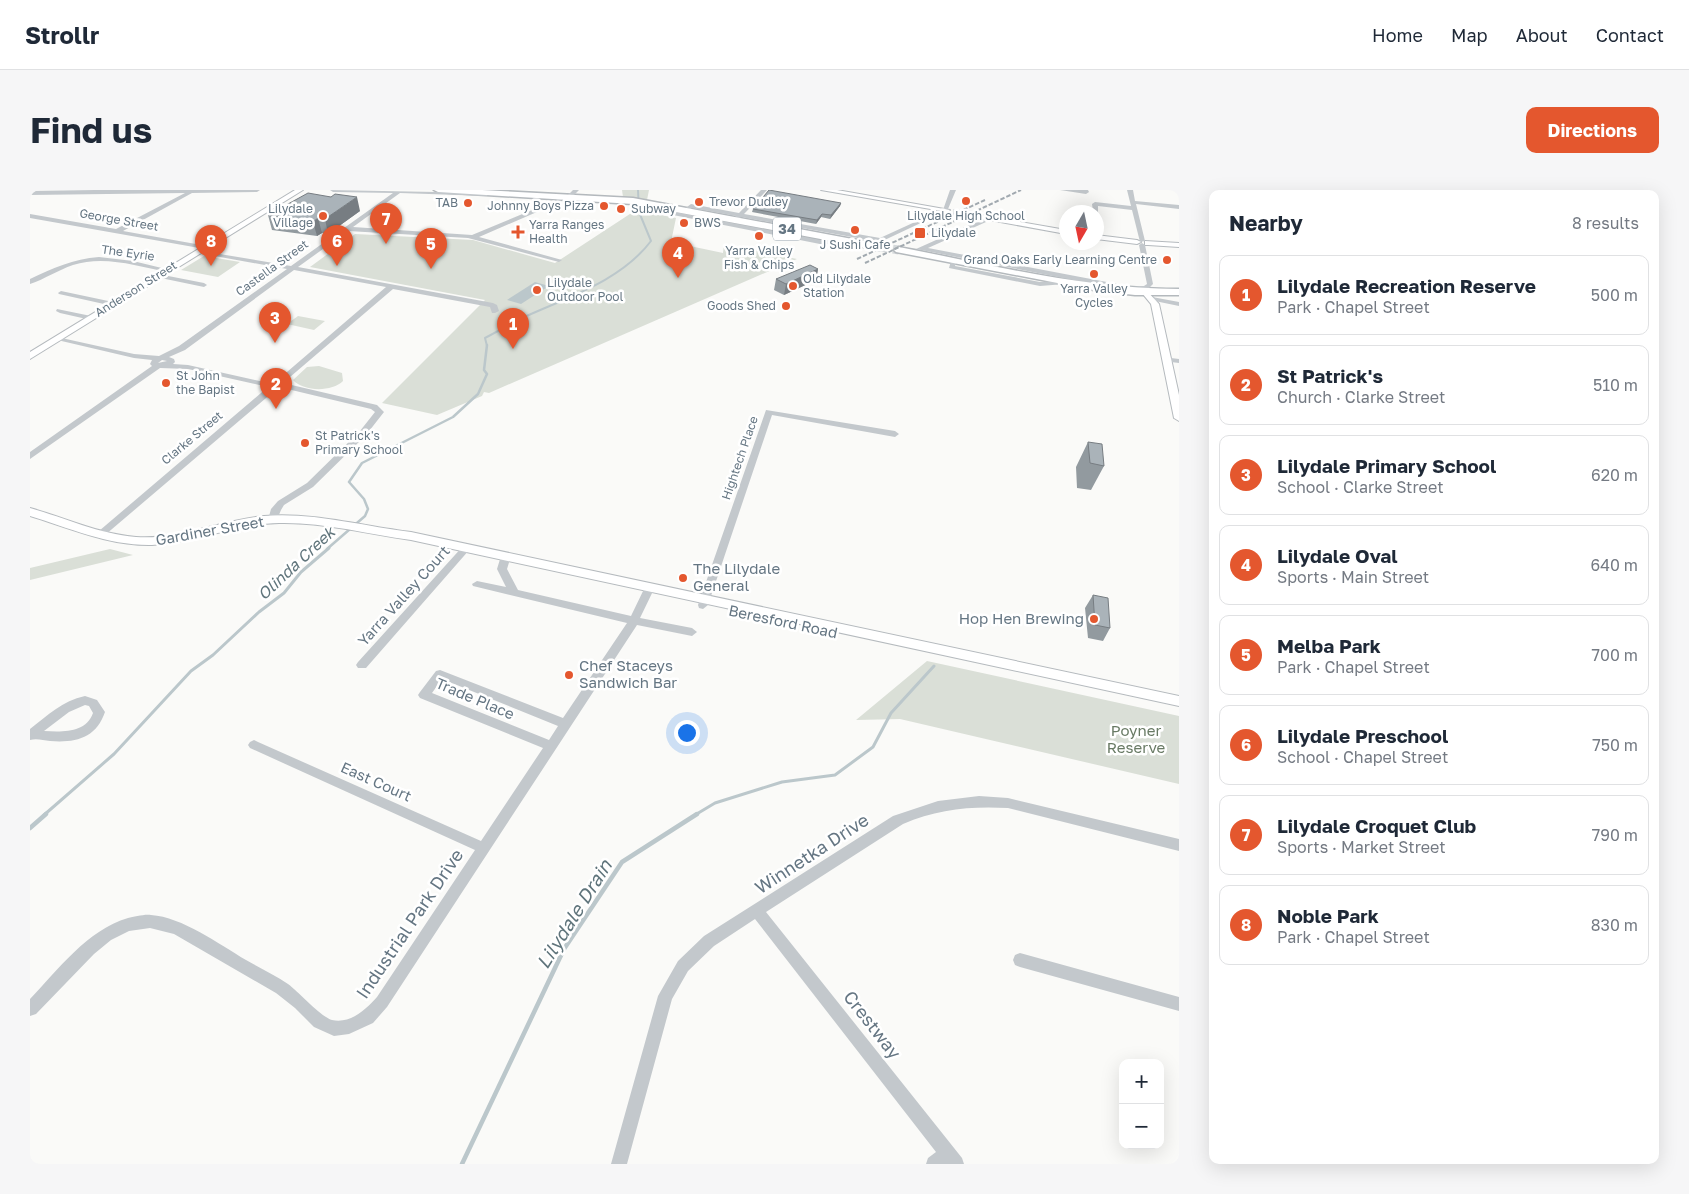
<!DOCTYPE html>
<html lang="en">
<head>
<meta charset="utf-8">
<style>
  :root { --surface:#fff; --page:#f6f6f7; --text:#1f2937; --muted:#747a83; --line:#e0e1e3; --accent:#e4572e }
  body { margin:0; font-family:"Golos Text",sans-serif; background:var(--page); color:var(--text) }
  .controls { position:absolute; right:15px; bottom:15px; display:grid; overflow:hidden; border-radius:10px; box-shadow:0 5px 20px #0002 }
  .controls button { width:45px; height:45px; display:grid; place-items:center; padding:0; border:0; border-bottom:1px solid var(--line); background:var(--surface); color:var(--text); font:25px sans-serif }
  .compass { position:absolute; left:1029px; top:15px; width:45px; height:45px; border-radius:50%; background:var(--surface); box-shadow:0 5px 20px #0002; rotate:189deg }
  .you { position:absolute; left:656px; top:542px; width:18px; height:18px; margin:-12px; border:4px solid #fff; border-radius:50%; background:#1a73e8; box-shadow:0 0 0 8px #1a73e833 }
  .badge { display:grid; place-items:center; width:32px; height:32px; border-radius:50%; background:var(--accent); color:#fff; font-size:16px; font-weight:700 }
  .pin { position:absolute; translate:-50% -41px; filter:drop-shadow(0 1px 2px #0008) }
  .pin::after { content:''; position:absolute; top:26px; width:18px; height:15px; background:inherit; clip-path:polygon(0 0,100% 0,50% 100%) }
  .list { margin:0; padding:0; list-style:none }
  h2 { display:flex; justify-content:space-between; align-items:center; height:65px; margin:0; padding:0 20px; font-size:21px }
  h2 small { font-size:16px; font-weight:400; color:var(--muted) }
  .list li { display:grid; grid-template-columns:32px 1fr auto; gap:15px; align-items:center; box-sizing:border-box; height:80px; margin:0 10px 10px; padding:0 10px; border:1px solid var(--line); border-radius:10px }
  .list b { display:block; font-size:19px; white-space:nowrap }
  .list p { margin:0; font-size:16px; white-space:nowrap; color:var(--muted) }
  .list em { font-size:16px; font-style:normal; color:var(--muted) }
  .map { position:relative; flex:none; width:1149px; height:974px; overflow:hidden; border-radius:10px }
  header { display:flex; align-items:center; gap:30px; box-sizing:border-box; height:70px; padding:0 25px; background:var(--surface); border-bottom:1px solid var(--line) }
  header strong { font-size:24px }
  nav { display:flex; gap:28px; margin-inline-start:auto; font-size:18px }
  .intro { display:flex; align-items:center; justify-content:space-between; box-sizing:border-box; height:120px; padding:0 30px }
  h1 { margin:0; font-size:35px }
  .button { padding:12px 22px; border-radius:10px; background:var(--accent); color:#fff; font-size:18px; font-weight:700 }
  main { display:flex; gap:30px; padding:0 30px }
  aside { flex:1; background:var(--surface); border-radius:10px; box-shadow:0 5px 20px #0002 }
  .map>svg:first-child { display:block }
  .green { fill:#dadfd7 }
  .water { fill:#bbc7cb }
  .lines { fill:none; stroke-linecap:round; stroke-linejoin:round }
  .stream-far3 { stroke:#bbc7cb; stroke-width:2 }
  .stream-far2 { stroke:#bbc7cb; stroke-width:2.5 }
  .stream-far1 { stroke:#bbc7cb; stroke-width:3 }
  .stream { stroke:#bbc7cb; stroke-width:4.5 }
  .major-tunnel { stroke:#d5d9db; stroke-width:8; stroke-dasharray:8 4; stroke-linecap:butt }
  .highway-tunnel { stroke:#d5d9db; stroke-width:9; stroke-dasharray:9 5; stroke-linecap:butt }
  .major-casing { stroke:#b5babe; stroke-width:2 }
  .highway-casing { stroke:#b4b9bd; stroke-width:3 }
  .minor { fill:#c3c8cc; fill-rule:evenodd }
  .major { fill:#fff; fill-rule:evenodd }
  .highway { fill:#fff; fill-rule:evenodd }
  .rail { stroke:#a2aab0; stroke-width:2; stroke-dasharray:4.5 2; stroke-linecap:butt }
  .wall { fill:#929a9f }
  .shaded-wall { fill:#777d82 }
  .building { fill:#aab3b9; stroke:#777d82 }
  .poi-dot { fill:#e4572e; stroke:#fff; stroke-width:2 }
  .labels { text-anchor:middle; stroke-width:5; stroke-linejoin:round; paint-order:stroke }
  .far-poi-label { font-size:12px; fill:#657683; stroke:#fff; text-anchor:start }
  .far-street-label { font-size:12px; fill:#657683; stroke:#fff }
  .shield { fill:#fff; stroke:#939fa8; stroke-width:1 }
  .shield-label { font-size:14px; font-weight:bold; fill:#657683 }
  .street-label { font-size:15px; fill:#657683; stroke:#fff }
  .poi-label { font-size:15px; fill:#657683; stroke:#fff; text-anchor:start }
  .park-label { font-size:15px; fill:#687a64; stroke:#fff }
  .water-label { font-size:16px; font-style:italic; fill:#60757c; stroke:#fff }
  .near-street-label { font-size:18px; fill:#657683; stroke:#fff }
  .near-water-label { font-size:19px; font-style:italic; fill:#60757c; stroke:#fff }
</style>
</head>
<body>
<header>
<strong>Strollr</strong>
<nav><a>Home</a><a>Map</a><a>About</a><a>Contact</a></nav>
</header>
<div class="intro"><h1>Find us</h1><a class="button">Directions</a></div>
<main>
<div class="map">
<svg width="1149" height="974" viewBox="0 0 1149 974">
  <rect width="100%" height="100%" fill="#fafaf8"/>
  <path class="green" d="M592,0H619L617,10L593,7Z
    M606,20L646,28L641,52L693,63L694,54L767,69L459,203L454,202L452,206L407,225L352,213L455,110L280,77L325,44L443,50L525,73Z
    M174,66L210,72L188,87L151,80Z
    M268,126L295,131L284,140L257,134Z
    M289,176L312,183L313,191C302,202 274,202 263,190L277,177Z
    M80,359L103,365L0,390V378Z
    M897,471L1149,526V594L870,529L826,530Z"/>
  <path class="water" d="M505,92L519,96L491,114L477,110Z"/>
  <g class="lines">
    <path class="stream-far3" d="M490,129C535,108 590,92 621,51L609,22L608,0
      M457,156L455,148L487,131"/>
    <path class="stream-far2" d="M297,359L335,326L338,319L334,309L319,292L332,273L423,227L448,204L457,184L454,180L457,155"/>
    <path class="stream-far1" d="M14,625L84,564L161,481L183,465L229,422L254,403L271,382L299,358
      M665,625L685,613L752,592L805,585L843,557L861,523L904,476"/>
    <path class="stream" d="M0,638L16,624
      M432,974L534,759L592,672L667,624"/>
    <path class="major-tunnel" d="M923,23L943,25"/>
    <path class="highway-tunnel" d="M849,57L869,60"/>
    <g class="major-casing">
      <path id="major" d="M265,0H273L0,169V162Z
        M791,0H807L920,20L915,24L912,21Z
        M940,23L1036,40V44L943,27H940Z
        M1066,45L1107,50L1111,52L1107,54L1066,49Z
        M1115,51L1149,53V57L1118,55H1115Z
        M1116,100L1129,114L1149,205V231L1144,228L1121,114L1112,103Z
        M0,318C36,328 69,344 106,347C150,350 191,330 234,326C283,322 332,336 381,342L1149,506V516L381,350C337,344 293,332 249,333C205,334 165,353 122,355C80,356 39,338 0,326Z"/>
    </g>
    <g class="highway-casing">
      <path id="highway" d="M404,0H452L603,8L849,54L854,57L849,60L603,14L408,2Z
        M869,57C962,75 1055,99 1149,99V105H1105L1069,101L866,62L864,60Z"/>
    </g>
    <path class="minor" d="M65,0H230L227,2L162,3L93,41L177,56V58L175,59L0,28V24L86,39L155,3L0,5V1Z
      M300,0L459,3L457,6L370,3L323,37L442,45L526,10L529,7H533L530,12L449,47L532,70L529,72L438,48L318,41L268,77L463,113L467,115L469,121L465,123H462L460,117L363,99L253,193L347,215L354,222L336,245L283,297L254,315L251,320L246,332L243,333L238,330L241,319L248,311L277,293L330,241L345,222L341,219L249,197L75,345H69L67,343L69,341L238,197L158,179L130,178L0,269V262L122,176L120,174L122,170L104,168L23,149L27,147L104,164L129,166L149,156L257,79L168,63L166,62V60L261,76L363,3L303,2ZM264,80L356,97L243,194L158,175L143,174L145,172L144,169L139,167L155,160ZM132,170L137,171L128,173Z
      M543,0H549L540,9H536V7Z
      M731,0H737L714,24L850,48L909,21L914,22L844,55L841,53L844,51L711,27L706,31L703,29L706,26L662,18L656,22L653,20L661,14L709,23Z
      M920,0H926L918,19L913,20Z
      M1030,0H1058L1059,2L1056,4Z
      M1097,0H1103L1105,11L1149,15V19L1106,14L1115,51L1110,52L1102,20L1068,16V22L1063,21L1062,14L1065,12L1101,16Z
      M645,22L795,51L808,47L811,49L795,55L643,25V23Z
      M963,27L966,29L965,30L956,32L898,58L1103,97L1114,96L1117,94L1109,55L1112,53L1115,55L1123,94L1118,99L1099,101L886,59L953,29Z
      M69,67L103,71L140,80L137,82C107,76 74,65 43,75C28,80 15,89 0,94V89C23,78 43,69 69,67Z
      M924,69L927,71L925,76L1010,92L1035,90L1038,92L1035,94L1010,96L919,78L921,71Z
      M128,84L174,93L177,95L174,97L126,87L125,86Z
      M31,101L83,112L86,114L83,116L29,104L28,103Z
      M1122,107L1149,112V116L1120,110L1119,109Z
      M27,119L61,126L65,128L61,130L30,123L26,121Z
      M1133,167L1149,169V173L1133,171Z
      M736,220L865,241L869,244L865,247L742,225L678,415L673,419L669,418L668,415Z
      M437,354L442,357L440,359L336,478H328L326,475L328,472L434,355Z
      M476,363L481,366L477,379L488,400L601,426L615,397L620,393L625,397L610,428L662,438L667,442L662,446L607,435L357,817L343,833L319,844L304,846L284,837L265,818L246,803L144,744L120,738L99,741L81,750L64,764L6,824L0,826V809C28,780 57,740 98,728C104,727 114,724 121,725C152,727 189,754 216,770C230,778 245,785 258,794C270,803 291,827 302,830C321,834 336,819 347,807L445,660L220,558L218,555L220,552L224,550L228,552L451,651L513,558L390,508L388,505L390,502L406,481L410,480L533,528L597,433L443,396L442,394L447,391L476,397L467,379L471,366ZM412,489L528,536L519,550L402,503Z
      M55,506L67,510L75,522C66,548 46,553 20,551C13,550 6,548 0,550V539C18,525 32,511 55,506ZM55,515L59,516L63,523C56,543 33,542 14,541L39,522Z
      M949,606L978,608L1149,649V661L978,618C941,616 907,619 873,634L736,722L932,968L934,974H896L898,968L906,962L725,729L684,756L658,781L642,809L597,974H581L628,806L648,771L674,746L863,626L908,611Z
      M990,763L1149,807V821L990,777L985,775L983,770L985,765Z"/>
    <use href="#major" class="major"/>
    <use href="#highway" class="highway"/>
    <path class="rail" d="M827,69L955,10
      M835,73L991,0"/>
  </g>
  <path class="wall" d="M811,13L810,16L800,29L791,27L786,34L722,22L723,19Z
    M330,21L298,44L292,43L287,46L242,40L238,25Z
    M788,79L786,90L754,105L744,100L746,89Z
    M1058,252L1074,276L1061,300L1047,298L1046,277Z
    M1063,405L1080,438L1073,451L1058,448L1055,418Z"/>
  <path class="shaded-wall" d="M327,7L330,21L298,44L295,29Z
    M811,13L810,16L800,29L801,25Z
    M792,24L791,27L786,34L787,30Z
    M288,28L292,43L287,46L283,32Z
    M788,79L786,90L754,105L756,94Z"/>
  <path class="building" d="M739,0L811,13L801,25L792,24L787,30L723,19Z
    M278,3L301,7L305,4L327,7L295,29L288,28L283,32L238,25Z
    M780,75L788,79L756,94L746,89Z
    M1058,252L1072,254L1074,276L1060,273Z
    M1063,405L1078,408L1080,438L1065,435Z"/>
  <g class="poi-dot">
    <circle cx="936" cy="11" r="5"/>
    <circle cx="669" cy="12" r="5"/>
    <circle cx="438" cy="13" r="5"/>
    <circle cx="574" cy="16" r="5"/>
    <circle cx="591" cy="19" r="5"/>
    <circle cx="293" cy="26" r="5"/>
    <circle cx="654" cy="33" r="5"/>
    <circle cx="825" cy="40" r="5"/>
    <path d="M485.5 34.5h5v5h5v5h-5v5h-5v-5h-5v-5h5z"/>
    <rect x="884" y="37" width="12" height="12" rx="2.5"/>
    <circle cx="729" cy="46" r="5"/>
    <circle cx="1137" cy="70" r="5"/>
    <circle cx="1064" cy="84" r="5"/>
    <circle cx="763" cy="96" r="5"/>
    <circle cx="507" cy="100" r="5"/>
    <circle cx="756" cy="116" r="5"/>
    <circle cx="136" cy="193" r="5"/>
    <circle cx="275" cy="253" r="5"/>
    <circle cx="653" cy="388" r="5"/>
    <circle cx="1064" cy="429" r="5"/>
    <circle cx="539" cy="485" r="5"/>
  </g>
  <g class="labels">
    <g class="far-poi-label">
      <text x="679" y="16">Trevor Dudley</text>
      <text x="428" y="17" text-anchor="end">TAB</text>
      <text x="564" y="20" text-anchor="end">Johnny Boys Pizza</text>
      <text x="283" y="23" text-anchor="end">Lilydale<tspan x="283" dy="14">Village</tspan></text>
      <text x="601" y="23">Subway</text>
      <text x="936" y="30" text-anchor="middle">Lilydale High School</text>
      <text x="664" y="37">BWS</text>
      <text x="499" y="39">Yarra Ranges<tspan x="499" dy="14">Health</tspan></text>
      <text x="901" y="47">Lilydale</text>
      <text x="825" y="59" text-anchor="middle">J Sushi Cafe</text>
      <text x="729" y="65" text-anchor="middle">Yarra Valley<tspan x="729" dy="14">Fish &amp; Chips</tspan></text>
      <text x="1127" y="74" text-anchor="end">Grand Oaks Early Learning Centre</text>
      <text x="773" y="93">Old Lilydale<tspan x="773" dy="14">Station</tspan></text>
      <text x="517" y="97">Lilydale<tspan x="517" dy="14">Outdoor Pool</tspan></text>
      <text x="1064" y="103" text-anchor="middle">Yarra Valley<tspan x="1064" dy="14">Cycles</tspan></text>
      <text x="746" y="120" text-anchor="end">Goods Shed</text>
      <text x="146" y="190">St John<tspan x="146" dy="14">the Bapist</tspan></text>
      <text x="285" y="250">St Patrick's<tspan x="285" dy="14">Primary School</tspan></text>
    </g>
    <g class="far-street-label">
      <text transform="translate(89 30) rotate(10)" y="4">George Street</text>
      <text transform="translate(98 63) rotate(8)" y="4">The Eyrie</text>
      <text transform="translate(242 78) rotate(-36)" y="4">Castella Street</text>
      <text transform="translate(106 99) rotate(-32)" y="4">Anderson Street</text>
      <text transform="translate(162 248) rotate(-40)" y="4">Clarke Street</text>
      <text transform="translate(710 268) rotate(-71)" y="4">Hightech Place</text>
    </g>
    <rect class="shield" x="743" y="27.5" width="28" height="23" rx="4"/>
    <g class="shield-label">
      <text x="757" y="44">34</text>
    </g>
    <g class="street-label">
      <text transform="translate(180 341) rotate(-10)" y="5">Gardiner Street</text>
      <text transform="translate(374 406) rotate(-48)" y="5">Yarra Valley Court</text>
      <text transform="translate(753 432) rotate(12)" y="5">Beresford Road</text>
      <text transform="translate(445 509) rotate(23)" y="5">Trade Place</text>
      <text transform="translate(346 592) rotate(24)" y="5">East Court</text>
    </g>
    <g class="poi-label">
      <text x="663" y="384">The Lilydale<tspan x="663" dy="17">General</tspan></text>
      <text x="1054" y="434" text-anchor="end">Hop Hen Brewing</text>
      <text x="549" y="481">Chef Staceys<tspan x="549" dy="17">Sandwich Bar</tspan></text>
    </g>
    <g class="park-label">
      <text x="1106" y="546">Poyner<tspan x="1106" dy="17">Reserve</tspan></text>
    </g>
    <g class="water-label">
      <text transform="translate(266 373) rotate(-43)" y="6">Olinda Creek</text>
    </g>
    <g class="near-street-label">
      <text transform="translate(782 664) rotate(-33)" y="6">Winnetka Drive</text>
      <text transform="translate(380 734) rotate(-56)" y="6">Industrial Park Drive</text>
      <text transform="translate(842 835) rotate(52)" y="6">Crestway</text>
    </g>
    <g class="near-water-label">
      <text transform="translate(544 724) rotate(-58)" y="7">Lilydale Drain</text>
    </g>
  </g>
</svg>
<div class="controls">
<button>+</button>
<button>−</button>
</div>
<svg class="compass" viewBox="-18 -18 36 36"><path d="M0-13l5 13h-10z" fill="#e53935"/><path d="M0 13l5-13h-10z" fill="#747a83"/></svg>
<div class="you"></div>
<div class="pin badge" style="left:483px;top:159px">1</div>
<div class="pin badge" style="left:246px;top:219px">2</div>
<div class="pin badge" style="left:245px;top:153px">3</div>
<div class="pin badge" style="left:648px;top:88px">4</div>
<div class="pin badge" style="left:401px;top:79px">5</div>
<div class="pin badge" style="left:307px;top:76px">6</div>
<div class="pin badge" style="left:356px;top:54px">7</div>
<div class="pin badge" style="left:181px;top:76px">8</div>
</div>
<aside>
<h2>Nearby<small>8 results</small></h2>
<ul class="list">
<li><span class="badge">1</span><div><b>Lilydale Recreation Reserve</b><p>Park · Chapel Street</p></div><em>500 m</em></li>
<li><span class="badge">2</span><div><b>St Patrick's</b><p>Church · Clarke Street</p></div><em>510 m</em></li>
<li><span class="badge">3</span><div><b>Lilydale Primary School</b><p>School · Clarke Street</p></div><em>620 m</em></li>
<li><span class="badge">4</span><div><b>Lilydale Oval</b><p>Sports · Main Street</p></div><em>640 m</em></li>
<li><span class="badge">5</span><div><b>Melba Park</b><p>Park · Chapel Street</p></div><em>700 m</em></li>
<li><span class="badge">6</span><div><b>Lilydale Preschool</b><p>School · Chapel Street</p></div><em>750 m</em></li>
<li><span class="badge">7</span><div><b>Lilydale Croquet Club</b><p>Sports · Market Street</p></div><em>790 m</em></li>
<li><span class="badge">8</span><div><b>Noble Park</b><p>Park · Chapel Street</p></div><em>830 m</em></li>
</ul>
</aside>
</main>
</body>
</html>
